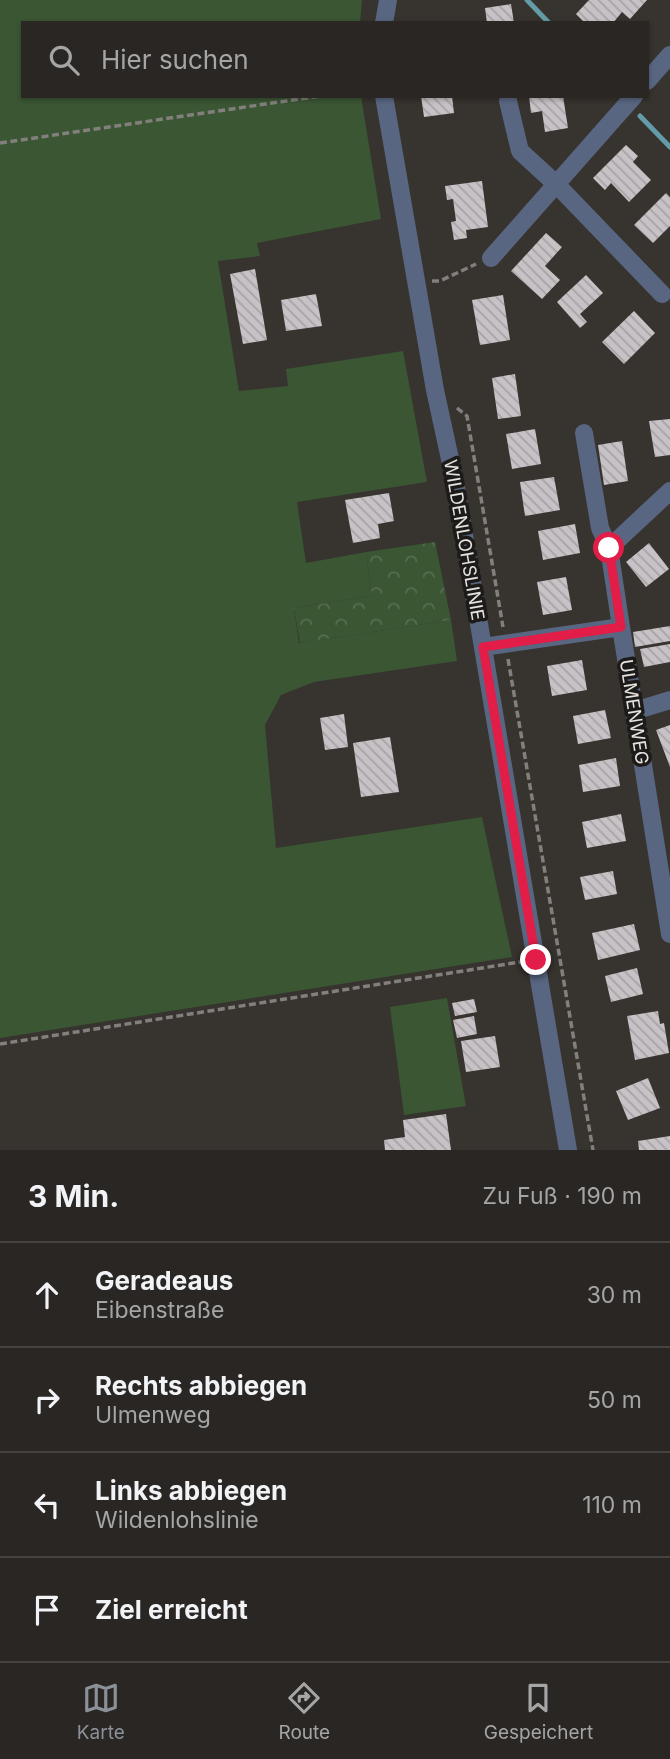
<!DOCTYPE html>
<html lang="de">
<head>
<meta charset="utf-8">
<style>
  :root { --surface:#292623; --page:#353230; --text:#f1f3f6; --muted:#a5a5a6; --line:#454341; --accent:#8c9099 }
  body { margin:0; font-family:Inter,sans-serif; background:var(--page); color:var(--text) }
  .stop { position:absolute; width:21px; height:21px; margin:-16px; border:5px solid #e11d48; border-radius:50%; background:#fff }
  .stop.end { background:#e11d48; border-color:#fff; box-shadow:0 2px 7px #0008 }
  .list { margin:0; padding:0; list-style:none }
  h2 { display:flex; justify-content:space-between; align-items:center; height:91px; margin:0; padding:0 28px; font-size:30px }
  h2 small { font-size:23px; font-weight:400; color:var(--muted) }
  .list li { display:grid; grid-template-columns:46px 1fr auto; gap:21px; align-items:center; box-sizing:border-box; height:105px; padding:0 28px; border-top:2px solid var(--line) }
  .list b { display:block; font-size:26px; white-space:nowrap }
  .list p { margin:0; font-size:23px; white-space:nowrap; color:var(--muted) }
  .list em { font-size:23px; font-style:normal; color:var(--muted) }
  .icon { flex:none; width:38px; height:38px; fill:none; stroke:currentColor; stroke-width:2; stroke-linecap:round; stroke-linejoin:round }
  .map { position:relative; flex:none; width:670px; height:1150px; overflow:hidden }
  .search { position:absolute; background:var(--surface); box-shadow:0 2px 5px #0004; left:21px; right:21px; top:21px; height:77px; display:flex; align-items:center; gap:18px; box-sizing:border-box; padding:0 24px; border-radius:0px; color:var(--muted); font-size:26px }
  .sheet { height:511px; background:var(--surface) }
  nav { display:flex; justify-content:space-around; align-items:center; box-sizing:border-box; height:98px; border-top:2px solid var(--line); background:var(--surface); font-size:19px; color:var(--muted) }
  nav a { display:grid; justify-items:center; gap:4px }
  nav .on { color:var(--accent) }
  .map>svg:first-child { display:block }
  .grass { fill:#3a5633 }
  .forest { fill:url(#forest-crowns) }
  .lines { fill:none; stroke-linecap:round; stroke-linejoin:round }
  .stream { stroke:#639ca8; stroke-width:5 }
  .building { fill:url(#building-back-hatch) }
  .path { stroke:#827f7c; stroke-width:3.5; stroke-dasharray:7 3.5; stroke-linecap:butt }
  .minor { stroke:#596681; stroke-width:18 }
  .route { stroke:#e11d48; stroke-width:9 }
  .labels { text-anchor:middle; stroke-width:7; stroke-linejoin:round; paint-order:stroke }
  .street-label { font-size:18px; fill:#e6e3e1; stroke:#1d1b19 }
</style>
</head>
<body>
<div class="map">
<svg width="670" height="1150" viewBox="0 0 670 1150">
  <defs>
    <pattern id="forest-crowns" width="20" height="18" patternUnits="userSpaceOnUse" patternTransform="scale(1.75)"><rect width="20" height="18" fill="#3a5633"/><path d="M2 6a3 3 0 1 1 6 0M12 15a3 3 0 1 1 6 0" fill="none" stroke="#566e50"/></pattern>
    <pattern id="building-back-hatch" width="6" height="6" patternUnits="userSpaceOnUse" patternTransform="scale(1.75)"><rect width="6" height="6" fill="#c7c2c6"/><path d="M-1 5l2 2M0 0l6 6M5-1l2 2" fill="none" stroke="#a6a2a6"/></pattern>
  </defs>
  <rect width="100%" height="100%" fill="#37332f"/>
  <path class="grass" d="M0,0H362L360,23H23V96H361L381,219L257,243L260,256L218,261L239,391L288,386L286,369L403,351L427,482L297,502L306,563L366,552L372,596L294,608L299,643L451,620L457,661L314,682L281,695L265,725L276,848L482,817L512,957L0,1038Z
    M447,998L466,1106L404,1115L390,1007Z"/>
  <path class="forest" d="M435,542L451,620L300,643L294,608L372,596L366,552Z"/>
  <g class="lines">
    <path class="stream" d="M527,0L549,23
      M640,116L670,147"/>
  </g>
  <path class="building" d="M589,0H647L630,19L622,12L613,23H585L576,14Z
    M511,4L514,23H487L485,8Z
    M421,96H452L454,113L424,117Z
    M529,96H563L568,128L545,132L542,111L531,113Z
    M626,145L638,156L633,162L651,180L629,202L611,183L605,190L593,178Z
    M482,181L488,227L466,230L467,238L454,240L451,222L456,221L453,199L447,200L445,186Z
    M666,193L670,197V226L653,243L634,225Z
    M546,233L562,247L545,266L560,280L542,299L511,271Z
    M255,269L267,340L243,344L230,274Z
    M586,275L603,293L580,314L587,322L580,328L557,302Z
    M316,294L322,326L286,331L281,300Z
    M503,295L510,340L480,345L472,300Z
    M634,311L655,333L624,364L602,342Z
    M515,374L521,416L498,419L492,378Z
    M670,419V455L655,457L649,421Z
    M535,429L541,464L512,469L506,434Z
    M622,441L628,481L604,485L598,445Z
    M554,477L560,510L525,516L520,482Z
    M389,493L394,521L378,524L380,538L353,543L345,500Z
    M575,524L580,553L543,560L538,531Z
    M649,543L669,569L646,587L626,562Z
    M566,577L572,610L543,615L537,582Z
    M670,626V641L635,647L633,632Z
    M670,644V662L644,667L640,649Z
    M582,660L587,690L552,696L547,666Z
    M605,710L611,738L578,744L573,716Z
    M344,714L348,747L325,750L320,718Z
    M670,725V767L656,730Z
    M390,737L399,792L361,797L353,743Z
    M616,758L620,786L583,792L579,765Z
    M621,814L626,841L587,848L582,822Z
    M613,871L617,894L585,900L580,877Z
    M634,924L640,950L598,960L592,933Z
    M637,968L643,994L611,1002L605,976Z
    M474,999L477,1012L455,1016L452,1003Z
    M658,1011L660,1024L664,1023L669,1053L635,1060L627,1016Z
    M474,1016L477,1034L457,1038L453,1020Z
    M495,1036L500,1067L466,1072L461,1041Z
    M648,1078L660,1108L628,1120L616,1091Z
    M446,1114L451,1150H385L384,1140L405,1137L403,1120Z
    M670,1136V1150H639L638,1141Z"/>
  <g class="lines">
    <path class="path" d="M0,143L320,96
      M432,281H440L476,264
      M457,408L467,416L503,627
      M508,659L593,1150
      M0,1044L520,962"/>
    <path class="minor" d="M384,23L388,0
      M647,81L670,55
      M384,96L435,390L455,482L568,1150
      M508,101L520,151L557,185L662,294
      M491,258L634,96
      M584,433L600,528L609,548
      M621,627L609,548L670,491
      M483,647L621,627L670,934
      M634,711L670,700"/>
  </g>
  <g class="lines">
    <path class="route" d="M536,960L483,647L621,627L609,548"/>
  </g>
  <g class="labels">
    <g class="street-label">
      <text transform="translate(464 540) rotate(80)" y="6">WILDENLOHSLINIE</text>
      <text transform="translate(634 712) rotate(81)" y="6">ULMENWEG</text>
    </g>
  </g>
</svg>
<div class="stop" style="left:609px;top:548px"></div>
<div class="stop end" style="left:536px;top:960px"></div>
<div class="search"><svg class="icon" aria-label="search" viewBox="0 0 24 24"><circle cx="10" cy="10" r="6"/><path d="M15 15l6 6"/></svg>Hier suchen</div>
</div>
<section class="sheet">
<h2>3 Min.<small>Zu Fuß · 190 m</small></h2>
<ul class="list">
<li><svg class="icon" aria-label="ahead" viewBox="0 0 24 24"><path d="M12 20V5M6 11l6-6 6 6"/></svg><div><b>Geradeaus</b><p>Eibenstraße</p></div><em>30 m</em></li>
<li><svg class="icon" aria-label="right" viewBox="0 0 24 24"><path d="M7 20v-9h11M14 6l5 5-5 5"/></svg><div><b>Rechts abbiegen</b><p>Ulmenweg</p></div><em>50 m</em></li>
<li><svg class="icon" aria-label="left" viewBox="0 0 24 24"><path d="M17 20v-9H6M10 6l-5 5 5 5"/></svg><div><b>Links abbiegen</b><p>Wildenlohslinie</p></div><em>110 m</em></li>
<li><svg class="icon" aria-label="arrive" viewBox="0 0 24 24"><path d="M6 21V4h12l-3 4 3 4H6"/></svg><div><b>Ziel erreicht</b></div></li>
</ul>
</section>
<nav>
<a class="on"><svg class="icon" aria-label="map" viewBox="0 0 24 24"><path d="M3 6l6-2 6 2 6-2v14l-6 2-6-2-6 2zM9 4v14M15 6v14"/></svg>Karte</a>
<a><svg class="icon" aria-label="directions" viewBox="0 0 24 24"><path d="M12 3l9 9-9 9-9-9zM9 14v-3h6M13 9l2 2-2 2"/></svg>Route</a>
<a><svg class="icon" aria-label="saved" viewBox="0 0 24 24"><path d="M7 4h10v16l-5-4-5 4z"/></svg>Gespeichert</a>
</nav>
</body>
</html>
